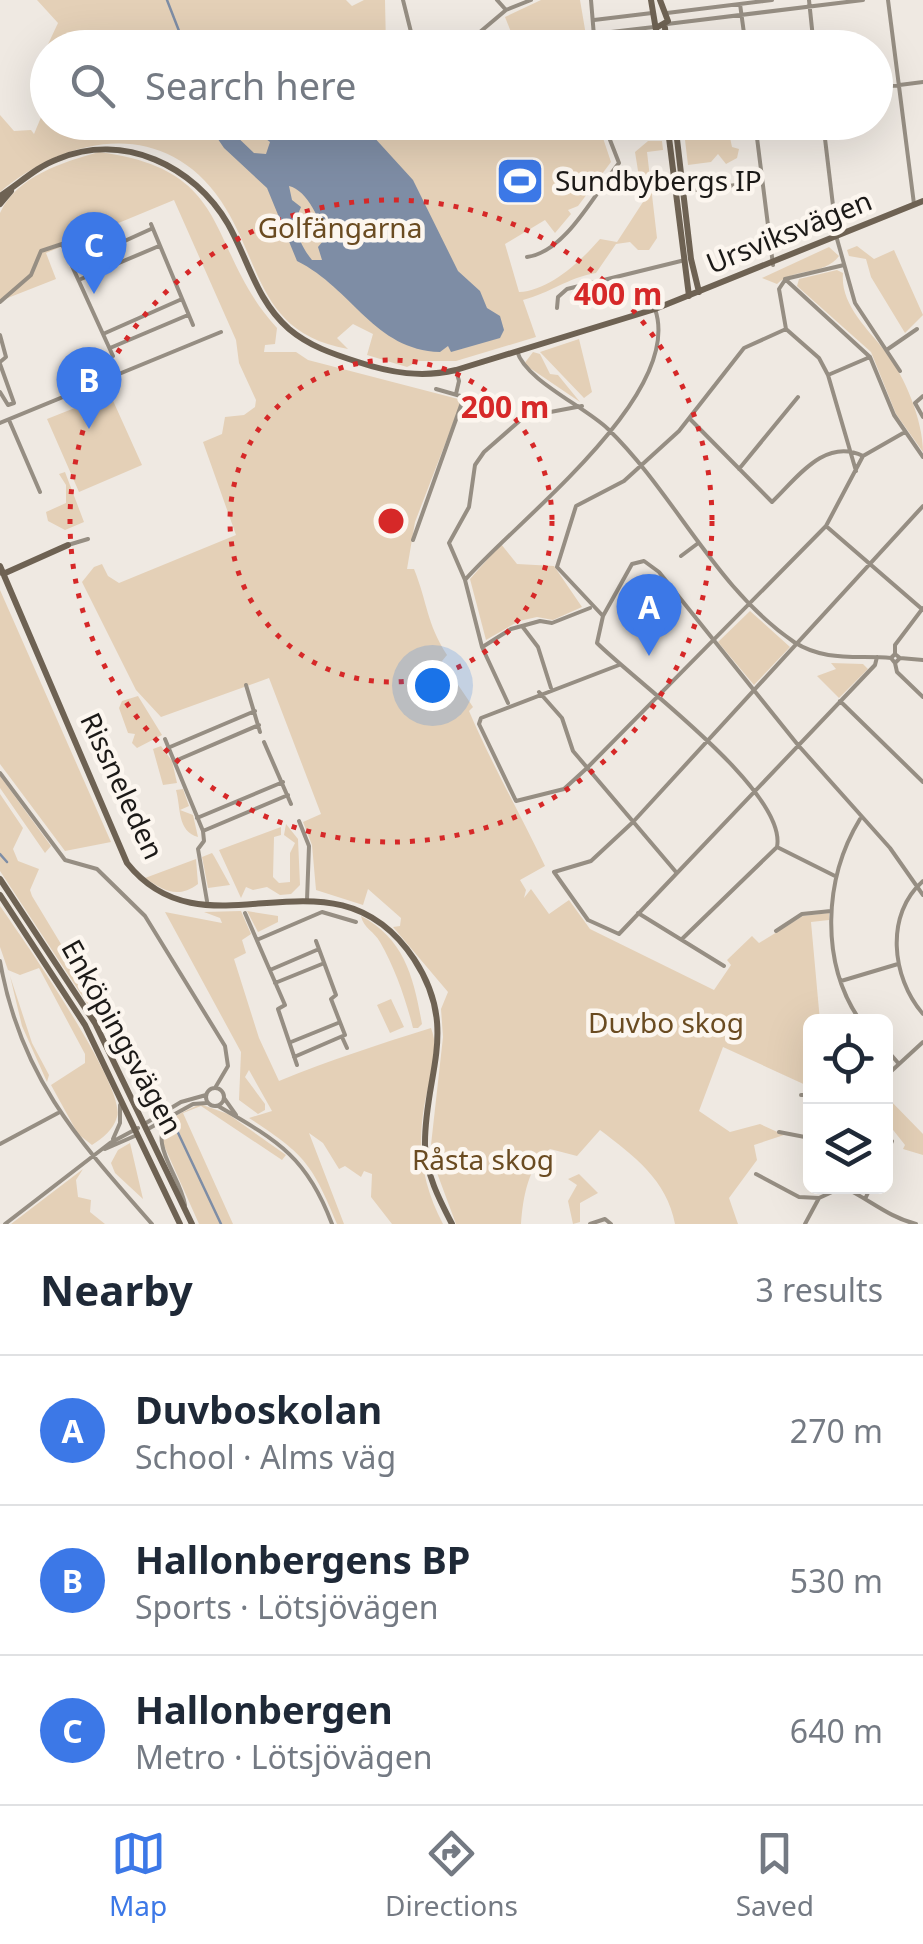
<!DOCTYPE html>
<html lang="en">
<head>
<meta charset="utf-8">
<style>
  :root { --surface:#fff; --page:#f6f6f7; --text:#1f2937; --muted:#747a83; --line:#e0e1e3; --accent:#3c78e7 }
  body { margin:0; font-family:"Noto Sans",sans-serif; background:var(--page); color:var(--text) }
  .controls { position:absolute; right:30px; bottom:30px; display:grid; overflow:hidden; border-radius:15px; box-shadow:0 10px 40px #0002 }
  .controls button { width:90px; height:90px; display:grid; place-items:center; padding:0; border:0; border-bottom:2px solid var(--line); background:var(--surface); color:var(--text); font:50px sans-serif }
  .you { position:absolute; left:432px; top:685px; width:35px; height:35px; margin:-25px; border:8px solid #fff; border-radius:50%; background:#1a73e8; box-shadow:0 0 0 15px #1a73e833 }
  .badge { display:grid; place-items:center; width:65px; height:65px; border-radius:50%; background:var(--accent); color:#fff; font-size:32px; font-weight:700 }
  .pin { position:absolute; translate:-50% -82px; filter:drop-shadow(0 2px 5px #0008) }
  .pin::after { content:''; position:absolute; top:52px; width:35px; height:30px; background:inherit; clip-path:polygon(0 0,100% 0,50% 100%) }
  .list { margin:0; padding:0; list-style:none }
  h2 { display:flex; justify-content:space-between; align-items:center; height:130px; margin:0; padding:0 40px; font-size:42px }
  h2 small { font-size:32px; font-weight:400; color:var(--muted) }
  .list li { display:grid; grid-template-columns:65px 1fr auto; gap:30px; align-items:center; box-sizing:border-box; height:150px; padding:0 40px; border-top:2px solid var(--line) }
  .list b { display:block; font-size:38px; white-space:nowrap }
  .list p { margin:0; font-size:32px; white-space:nowrap; color:var(--muted) }
  .list em { font-size:32px; font-style:normal; color:var(--muted) }
  .icon { flex:none; width:55px; height:55px; fill:none; stroke:currentColor; stroke-width:2; stroke-linecap:round; stroke-linejoin:round }
  .map { position:relative; flex:none; width:923px; height:1224px; overflow:hidden }
  .search { position:absolute; background:var(--surface); box-shadow:0 10px 40px #0002; left:30px; right:30px; top:30px; height:110px; display:flex; align-items:center; gap:25px; box-sizing:border-box; padding:0 35px; border-radius:55px; color:var(--muted); font-size:38px }
  .sheet { height:580px; background:var(--surface) }
  nav { display:flex; justify-content:space-around; align-items:center; box-sizing:border-box; height:140px; border-top:2px solid var(--line); background:var(--surface); font-size:28px; color:var(--muted) }
  nav a { display:grid; justify-items:center; gap:5px }
  nav .on { color:var(--accent) }
  .map>svg:first-child { display:block }
  .green { fill:#e4d0b7 }
  .water { fill:#7e8da5; fill-rule:evenodd }
  .lines { fill:none; stroke-linecap:round; stroke-linejoin:round }
  .stream { stroke:#7e8da5; stroke-width:2.5 }
  .street { stroke:#968e83; stroke-width:4 }
  .secondary { stroke:#6e6253; stroke-width:6 }
  .ring { fill:none; stroke:#d62828; stroke-width:5; stroke-dasharray:5 10 }
  .labels { text-anchor:middle; stroke-width:9; stroke-linejoin:round; paint-order:stroke }
  .poi-label { font-size:28px; fill:#1b1917; stroke:#fcf6ef; text-anchor:start }
  .park-label { font-size:28px; fill:#6a4b21; stroke:#fcf6ef }
  .street-label { font-size:28px; fill:#1b1917; stroke:#fcf6ef }
  .centre { fill:#d62828; stroke:#fcf6ef; stroke-width:5 }
  .ring-label { font-size:30px; text-anchor:middle; font-weight:bold; fill:#d62828; stroke:#fcf6ef; stroke-width:9; stroke-linejoin:round; paint-order:stroke }
</style>
</head>
<body>
<div class="map">
<svg width="923" height="1224" viewBox="0 0 923 1224">
  <rect width="100%" height="100%" fill="#efe9e2"/>
  <path class="green" d="M37,0H346L352,6L364,0H385L386,47L48,48L47,95L35,72L58,23Z
    M541,0H580L588,47H517L505,17Z
    M47,103L48,122L598,123L611,162L578,206L568,210L571,214L555,233L545,220L505,244L519,292C549,291 581,261 600,239L617,242L643,202L635,152L648,141H662L663,150L647,152L657,238L649,250H638L630,242L616,244L596,273C567,278 550,293 523,300L536,337L456,361H419L407,367L367,355L373,334L353,324L337,338L348,349C257,333 263,264 221,201C164,117 68,135 0,192V115L14,131L31,130L34,134Z
    M683,123H705L713,128L721,123H744L728,128L732,147L739,149L737,158L726,164L718,154L711,162L688,165Z
    M99,152C237,170 204,248 277,328L275,344L265,345L264,352H296L308,360L462,400L415,522L407,569H414C428,604 426,622 447,655L442,661L473,707L469,711C492,765 520,813 545,866L520,880L526,890L524,898L531,889L549,914L569,900L590,929L714,990L731,965L727,960L752,936L759,943L803,916L829,913V920L811,922L820,1021L810,1022V1087L723,1047L699,1111L730,1132L760,1124L784,1135L754,1145L757,1160L729,1198L738,1224H675C667,1180 634,1156 600,1130L577,1156L550,1149C528,1166 523,1197 521,1224H456L430,1154L443,1037L441,1009L448,992L393,927L400,926L401,918L368,889L363,905L316,890L312,845L303,822L321,814L269,678L161,717L136,690L82,582L94,567L102,564L108,576L119,583L236,535L203,442L222,434L225,417L244,415L255,407L256,400L239,363L236,340L174,200L46,253L56,279L0,301C0,283 0,227 0,213C17,176 63,162 99,152Z
    M857,246L874,259L894,250L923,315L905,333L871,277L866,259L849,256L847,250Z
    M829,247L839,256C824,276 795,267 777,284L762,278Z
    M837,270L843,273C840,304 867,328 885,351C905,376 923,421 923,452L896,414L871,352L797,286L799,279Z
    M579,339L592,392L584,398L540,352Z
    M533,352L540,354L550,374L558,375L580,402L524,364Z
    M110,394L142,465L79,492L47,419Z
    M65,472L84,522L65,530L48,521L46,512L66,503V485L59,474Z
    M501,544L517,564L554,566L582,607L553,620L537,617L519,621L486,640L470,579Z
    M0,590L111,842L65,851L0,764Z
    M750,611L790,647L754,685L718,642Z
    M831,663L863,664L868,669L839,698L817,676L836,669Z
    M138,696L162,735L137,748L132,743L135,734L128,733L119,708L122,701Z
    M161,746L172,761L177,783L163,785L153,749Z
    M0,776L51,846L45,853L0,788Z
    M183,789L189,806L180,810L193,815L198,837C177,831 181,808 176,790Z
    M0,794L23,828L13,849L18,861L39,869L30,890L32,896L160,1108L148,1111L107,1025L96,1017L0,871Z
    M286,824L298,839L300,885L291,894L280,895L267,887L253,890L246,887L241,898L219,850L281,827V835L274,837L273,877L279,883L290,882V853L295,843L284,835Z
    M212,853L214,856L230,885L208,888L202,857Z
    M196,859L198,884C178,899 164,891 145,878Z
    M0,906C21,936 127,1088 117,1117C113,1130 103,1138 92,1145L78,1134L51,1085L85,1063V1054L39,968L20,975L8,970L0,947Z
    M241,911L251,934L242,940L246,953L234,959L259,1038L279,1081C333,1059 377,1045 431,1028C441,1054 428,1082 424,1107C417,1150 423,1186 443,1224H392L371,1197L372,1174L364,1171L361,1177L345,1166L339,1169L323,1143L309,1133L344,1224H337C312,1163 304,1154 249,1118L272,1111L249,1070L245,1077L265,1104V1110L258,1114L239,1100L241,1052L165,912L222,923L220,918L204,912Z
    M247,911L278,916V922L258,932Z
    M361,916C405,939 414,979 422,1024L418,1028H413C406,1000 395,968 380,942C374,931 364,929 361,916Z
    M10,976L32,1043L49,1075L47,1082L22,1026Z
    M391,999L404,1027L390,1033L377,1005Z
    M886,1096L923,1134V1155L903,1149L905,1145L886,1121Z
    M200,1104L228,1114L286,1155L282,1160L201,1106L183,1113L233,1224H199L162,1141L167,1120Z
    M130,1143L143,1199L115,1173L111,1163L118,1150Z
    M83,1169L76,1180L78,1197L91,1200L90,1212L105,1224H11Z
    M579,1174L598,1193L580,1203V1222L573,1224L568,1201L577,1185L568,1179Z"/>
  <path class="water" d="M207,123H257L271,132L282,123H361L413,180L458,271L480,291L487,308L500,316L504,330L500,338L451,352L448,346L440,352C374,350 353,289 297,261L267,188L224,148ZM250,127L270,142L266,154L254,153L232,132ZM289,186C307,190 323,222 323,241L318,247L322,260H312C299,244 292,225 301,207L292,200Z"/>
  <g class="lines">
    <path class="stream" d="M167,0L181,36
      M0,854L7,862
      M172,1120L221,1224"/>
    <path class="street" d="M403,0L415,48
      M497,0L506,10
      M591,0L595,48
      M809,0L814,48
      M888,0L914,204
      M740,4L746,48
      M667,13L772,0
      M594,20L652,13
      M667,24L863,0
      M594,34L654,27
      M461,48L506,10L531,0
      M876,88L923,82
      M755,122L773,265
      M823,122L837,239L855,303L900,371
      M685,191L762,182
      M151,224L193,325
      M527,257C566,252 596,191 619,163L603,122
      M74,264L151,229
      M81,279L159,246
      M785,279L870,357L894,415L923,457
      M785,279L844,265
      M785,280L779,289L786,329L819,358L828,375L856,471
      M0,302L31,275L41,251L62,244L113,356
      M557,308L558,297L567,289L685,260
      M103,334L182,299
      M0,335L6,357L0,362
      M110,348L188,315
      M888,349L917,329
      M517,351C525,380 584,406 608,429C675,494 715,588 794,642C825,662 857,655 891,658L895,654L900,658L895,663L891,658
      M0,364L14,403L8,405L0,392
      M828,375L870,357
      M456,394L459,381L456,370
      M923,396L915,403L923,417
      M690,419L772,502C797,478 825,437 863,456
      M9,420L40,492
      M0,423L221,332
      M739,469L798,397
      M826,526L923,610
      M413,540L464,397L436,389
      M68,545L88,539
      M681,556L697,544
      M465,580C515,522 685,395 655,309
      M603,616L557,567L576,506L624,481L679,431L744,348L786,329
      M522,626L538,647L551,688
      M484,646L511,629L540,621L552,623L590,608
      M895,654V645L923,608
      M877,657L875,665L619,934L588,920L554,872L591,861L633,822L923,506
      M900,658L923,660
      M895,663L897,672L923,697
      M619,665L481,718L479,724L516,801L564,789L587,768L826,526L863,456L905,432
      M246,685L260,732
      M539,692L562,718L573,751L676,872
      M840,701L923,782
      M508,703L482,647L465,580L449,543L469,507L475,465L484,452L524,417L582,406
      M165,739L203,831L204,841L198,849L207,901
      M264,742L291,804
      M170,747L255,711
      M175,761L259,725
      M0,773L65,860L97,869L145,916L225,1046L228,1066L215,1088
      M197,818L283,782
      M860,819C824,878 819,962 861,1022
      M299,821L309,846L307,900
      M203,831L288,795
      M835,876L777,847C788,792 636,682 597,643L603,616L632,564L644,561L659,572L798,745L890,848L923,895
      M923,881C885,914 891,977 923,1014
      M245,913L285,1005L278,1009L297,1065
      M638,913L724,966
      M776,931L802,914L831,911
      M259,939L322,912L356,922
      M682,939L776,848
      M0,961C20,1076 77,1139 152,1224
      M270,970L319,949
      M841,981L898,964
      M275,983L322,964
      M342,1037L347,1048
      M291,1042L338,1023
      M886,1049L899,1064
      M294,1057L345,1035L331,999L336,995L316,941
      M886,1076L923,1042
      M206 1097a9 9 0 1 1 18 0a9 9 0 1 1-18 0Z
      M801,1095H810
      M224,1098L236,1115
      M218,1106C278,1141 307,1157 332,1224
      M170,1115C146,1144 180,1174 185,1205
      M146,1123L181,1102L206,1095
      M148,1129L193,1104L207,1103
      M779,1132L810,1138
      M113,1139L120,1123V1105
      M0,1144L58,1113
      M105,1149L137,1135
      M886,1156L892,1141
      M756,1174L799,1197L819,1198
      M866,1197L871,1186
      M5,1224L110,1143L138,1128
      M590,1224L605,1219L611,1224
      M805,1224L819,1198L843,1187C869,1199 888,1217 916,1224"/>
    <path class="secondary" d="M651,0L659,48
      M656,28L668,21L660,0
      M665,28L667,48
      M667,122L689,296
      M675,122L691,259L699,292
      M0,196C19,184 36,167 58,159C124,132 194,166 228,224C249,261 256,300 289,329C309,346 333,354 358,362C391,373 422,378 456,370L655,309L923,201
      M0,204L11,191
      M0,566L127,863C207,964 332,836 414,959C460,1029 424,1075 425,1145C426,1174 439,1199 452,1224
      M3,574L68,545
      M0,879L95,1023L192,1224
      M0,895L85,1025L180,1224"/>
  </g>
  <g class="ring">
    <circle cx="391" cy="521" r="161"/>
    <circle cx="391" cy="521" r="321"/>
  </g>
  <defs>
    <g id="stadium-square" transform="scale(2.5)"><rect x="-9" y="-9" width="18" height="18" rx="4" fill="#3c78e7" stroke="#fcf6ef"/><path d="M0-5a6.5 5 0 1 0 0 10a6.5 5 0 1 0 0-10ZM-3.5-1.8h7v3.6h-7Z" fill="#fff"/></g>
  </defs>
  <g fill-rule="evenodd">
    <use href="#stadium-square" x="520" y="181"/>
  </g>
  <g class="labels">
    <g class="poi-label">
      <text x="555" y="191">Sundbybergs IP</text>
    </g>
    <g class="park-label">
      <text x="340" y="238">Golfängarna</text>
      <text x="666" y="1033">Duvbo skog</text>
      <text x="483" y="1170">Råsta skog</text>
    </g>
    <g class="street-label">
      <text transform="translate(789 232) rotate(-22)" y="10">Ursviksvägen</text>
      <text transform="translate(122 786) rotate(65)" y="10">Rissneleden</text>
      <text transform="translate(122 1037) rotate(61)" y="10">Enköpingsvägen</text>
    </g>
  </g>
  <circle cx="391" cy="521" r="15" class="centre"/>
  <g class="ring-label">
    <text x="618" y="305">400 m</text>
    <text x="505" y="418">200 m</text>
  </g>
</svg>
<div class="controls">
<button><svg class="icon" aria-label="locate" viewBox="0 0 24 24"><circle cx="12" cy="12" r="6"/><path d="M12 2v4M12 18v4M2 12h4M18 12h4"/></svg></button>
<button><svg class="icon" aria-label="layers" viewBox="0 0 24 24"><path d="M12 4l9 5-9 5-9-5zM3 14l9 5 9-5"/></svg></button>
</div>
<div class="you"></div>
<div class="pin badge" style="left:649px;top:656px">A</div>
<div class="pin badge" style="left:89px;top:429px">B</div>
<div class="pin badge" style="left:94px;top:294px">C</div>
<div class="search"><svg class="icon" aria-label="search" viewBox="0 0 24 24"><circle cx="10" cy="10" r="6"/><path d="M15 15l6 6"/></svg>Search here</div>
</div>
<section class="sheet">
<h2>Nearby<small>3 results</small></h2>
<ul class="list">
<li><span class="badge">A</span><div><b>Duvboskolan</b><p>School · Alms väg</p></div><em>270 m</em></li>
<li><span class="badge">B</span><div><b>Hallonbergens BP</b><p>Sports · Lötsjövägen</p></div><em>530 m</em></li>
<li><span class="badge">C</span><div><b>Hallonbergen</b><p>Metro · Lötsjövägen</p></div><em>640 m</em></li>
</ul>
</section>
<nav>
<a class="on"><svg class="icon" aria-label="map" viewBox="0 0 24 24"><path d="M3 6l6-2 6 2 6-2v14l-6 2-6-2-6 2zM9 4v14M15 6v14"/></svg>Map</a>
<a><svg class="icon" aria-label="directions" viewBox="0 0 24 24"><path d="M12 3l9 9-9 9-9-9zM9 14v-3h6M13 9l2 2-2 2"/></svg>Directions</a>
<a><svg class="icon" aria-label="saved" viewBox="0 0 24 24"><path d="M7 4h10v16l-5-4-5 4z"/></svg>Saved</a>
</nav>
</body>
</html>
